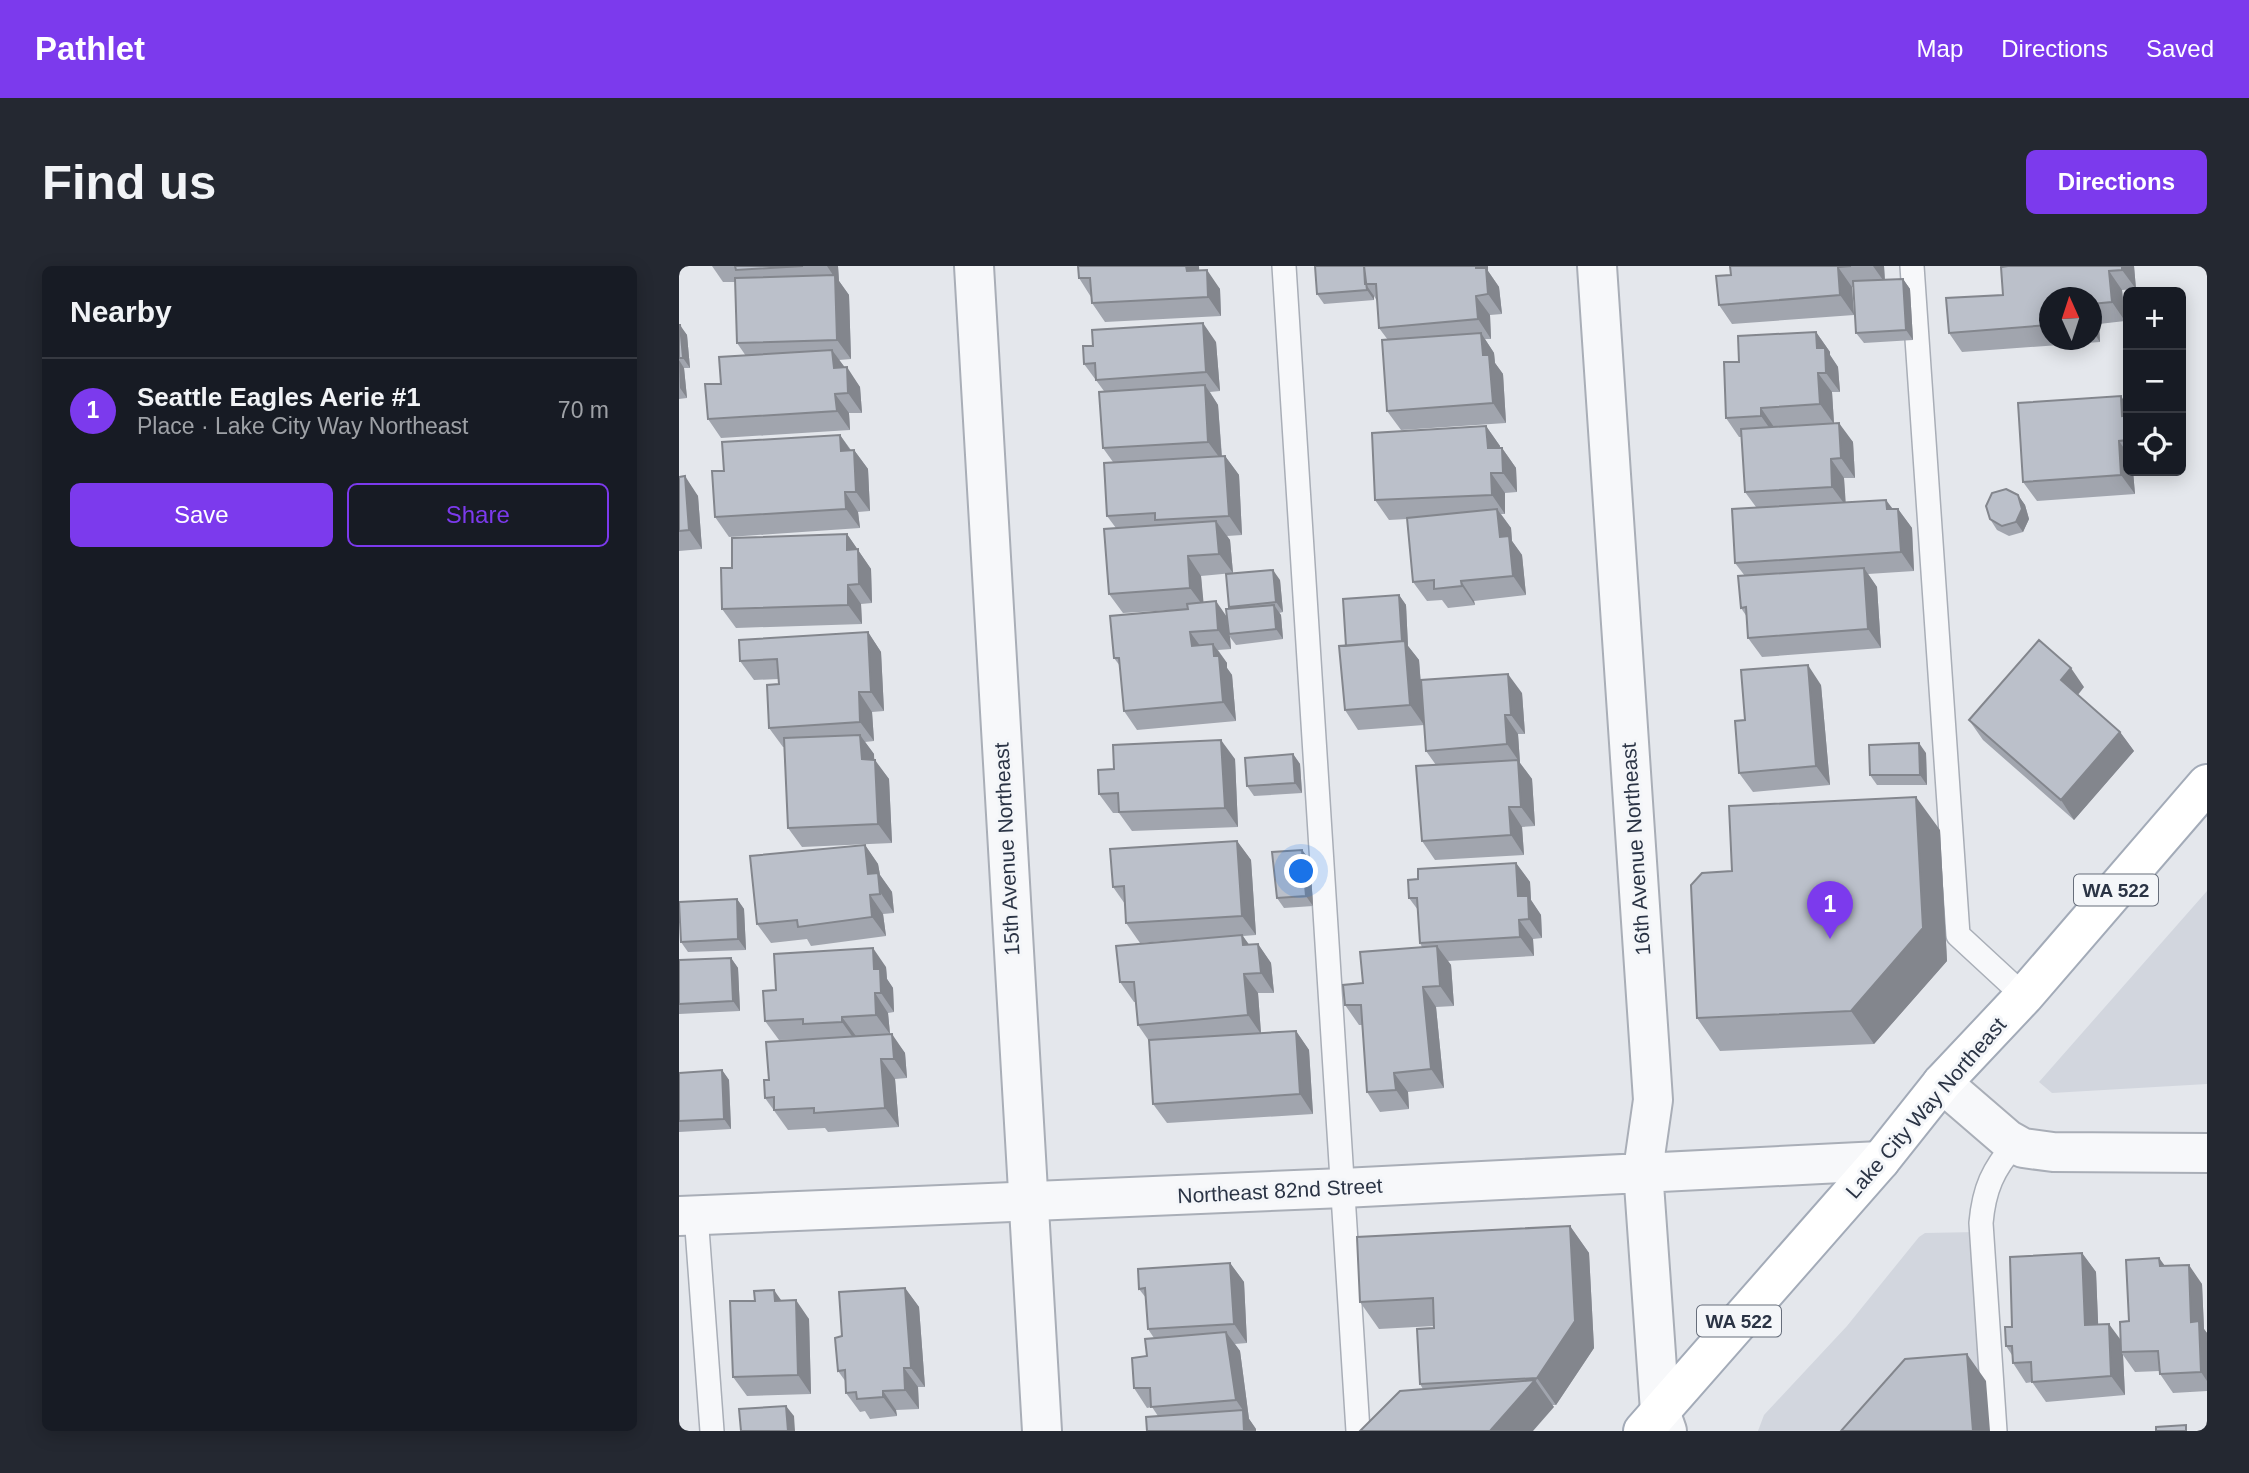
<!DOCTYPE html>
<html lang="en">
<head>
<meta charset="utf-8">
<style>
  :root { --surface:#171b24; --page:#242831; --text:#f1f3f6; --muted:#9ea1a6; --line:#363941; --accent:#7c3aed }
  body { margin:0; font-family:Helvetica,sans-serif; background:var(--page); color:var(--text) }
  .controls { position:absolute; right:21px; top:21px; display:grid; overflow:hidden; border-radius:10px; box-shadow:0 4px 18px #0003 }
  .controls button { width:63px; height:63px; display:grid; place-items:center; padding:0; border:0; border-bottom:2px solid var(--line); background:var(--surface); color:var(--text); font:35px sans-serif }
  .compass { position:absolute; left:1360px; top:21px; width:63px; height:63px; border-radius:50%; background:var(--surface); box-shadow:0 4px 18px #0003; rotate:357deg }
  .you { position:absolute; left:623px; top:606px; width:24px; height:24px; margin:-18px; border:5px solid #fff; border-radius:50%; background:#1a73e8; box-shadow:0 0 0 10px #1a73e833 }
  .badge { display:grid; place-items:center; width:46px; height:46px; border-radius:50%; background:var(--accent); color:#fff; font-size:23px; font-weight:700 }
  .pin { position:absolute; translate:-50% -58px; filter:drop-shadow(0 2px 4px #0008) }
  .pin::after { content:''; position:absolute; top:37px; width:24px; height:21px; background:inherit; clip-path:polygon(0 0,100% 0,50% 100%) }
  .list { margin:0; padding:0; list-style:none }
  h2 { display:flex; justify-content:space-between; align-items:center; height:91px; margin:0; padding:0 28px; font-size:30px }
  h2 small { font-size:23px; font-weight:400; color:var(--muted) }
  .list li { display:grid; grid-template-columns:46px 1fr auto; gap:21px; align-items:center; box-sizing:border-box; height:105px; padding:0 28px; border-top:2px solid var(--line) }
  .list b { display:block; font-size:26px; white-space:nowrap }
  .list p { margin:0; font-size:23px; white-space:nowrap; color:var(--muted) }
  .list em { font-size:23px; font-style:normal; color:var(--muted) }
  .actions { display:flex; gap:14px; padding:21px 28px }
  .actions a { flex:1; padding:16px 0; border:2px solid var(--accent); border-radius:10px; text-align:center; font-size:24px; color:var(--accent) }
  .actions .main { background:var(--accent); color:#fff }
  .icon { flex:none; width:38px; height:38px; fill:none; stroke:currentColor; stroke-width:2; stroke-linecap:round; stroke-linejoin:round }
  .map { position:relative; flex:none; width:1528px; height:1165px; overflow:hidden; border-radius:10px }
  header { display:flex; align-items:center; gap:42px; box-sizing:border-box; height:98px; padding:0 35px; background:var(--accent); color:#fff }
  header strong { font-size:33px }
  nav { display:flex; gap:38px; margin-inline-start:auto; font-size:24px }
  .intro { display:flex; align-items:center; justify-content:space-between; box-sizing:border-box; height:168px; padding:0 42px }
  h1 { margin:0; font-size:49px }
  .button { padding:18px 32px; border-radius:10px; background:var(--accent); color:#fff; font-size:24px; font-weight:700 }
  main { display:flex; gap:42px; padding:0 42px }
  aside { flex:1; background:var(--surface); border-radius:10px; box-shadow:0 4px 18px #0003 }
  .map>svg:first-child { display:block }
  .built { fill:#d2d6de }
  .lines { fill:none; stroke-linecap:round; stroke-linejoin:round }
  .service-casing { stroke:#a9aeb7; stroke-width:26 }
  .minor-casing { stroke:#a9aeb7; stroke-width:42 }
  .tertiary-casing { stroke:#a9aeb7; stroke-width:42 }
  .primary-casing { stroke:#a3abb8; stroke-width:42 }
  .service { stroke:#f7f8fa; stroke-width:23 }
  .minor { stroke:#f7f8fa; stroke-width:38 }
  .tertiary { stroke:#f7f8fa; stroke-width:38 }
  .primary { stroke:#fff; stroke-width:38 }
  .wall { fill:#a1a5ae; fill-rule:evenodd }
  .shaded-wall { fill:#83868d }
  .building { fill:#bbc0ca; stroke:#83868d; stroke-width:2 }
  .labels { text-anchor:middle; stroke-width:6; stroke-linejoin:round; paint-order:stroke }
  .shield { fill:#f4f6f9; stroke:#676e7b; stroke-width:2 }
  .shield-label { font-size:19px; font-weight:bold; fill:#2b3445 }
  .street-label { font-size:21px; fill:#2b3445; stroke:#f4f6f9 }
</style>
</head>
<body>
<header>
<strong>Pathlet</strong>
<nav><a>Map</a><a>Directions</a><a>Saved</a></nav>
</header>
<div class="intro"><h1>Find us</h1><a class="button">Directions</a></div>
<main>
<aside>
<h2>Nearby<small></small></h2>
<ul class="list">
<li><span class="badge">1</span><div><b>Seattle Eagles Aerie #1</b><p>Place · Lake City Way Northeast</p></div><em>70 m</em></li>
</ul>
<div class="actions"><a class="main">Save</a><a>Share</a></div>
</aside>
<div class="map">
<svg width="1528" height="1165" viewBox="0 0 1528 1165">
  <rect width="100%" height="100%" fill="#e4e7ec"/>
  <path class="built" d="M1528,625V818L1373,827L1360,816Z
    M1298,966L1311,1165H1079L1085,1149L1168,1060L1240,971L1246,967Z"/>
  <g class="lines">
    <g class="service-casing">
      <path id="service" d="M605,0L679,1165
        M1233,0L1279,669L1345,730
        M17,949L33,1165
        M1316,1165L1302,957C1305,923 1314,903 1336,878"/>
    </g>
    <g class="minor-casing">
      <path id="minor" d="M918,0L974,834L964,904L981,1145L988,1165
        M1263,817L1328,873L1344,882L1374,886L1528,887
        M0,950L664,922L1201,895"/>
    </g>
    <g class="tertiary-casing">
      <path id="tertiary" d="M295,0L363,1165"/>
    </g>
    <g class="primary-casing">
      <path id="primary" d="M964,1165L1201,895L1263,817L1345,730L1528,518"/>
    </g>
    <use href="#service" class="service"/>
    <use href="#minor" class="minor"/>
    <use href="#tertiary" class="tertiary"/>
    <use href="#primary" class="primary"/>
  </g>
  <path class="wall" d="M26,0H159L160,15L170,29L172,93L160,94L181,121L183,147H170L171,164L42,172L29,153L42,118L67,90L58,77L56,16H44L33,0Z
    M636,0L809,5L820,21L823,48L811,49L812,73H806L815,87L816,97L824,108L827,157L722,164L708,145L709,74L700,62L698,35L695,30V34L645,38L638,28Z
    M1051,0H1205L1206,14L1224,13L1231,23L1234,74L1185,77L1177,67L1174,21H1173L1175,49L1053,58L1040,39L1052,9Z
    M1329,0H1455L1457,23L1443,24L1446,55L1420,58L1421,76L1283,86L1270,67L1324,29ZM1370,32H1412V74H1370Z
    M520,4L541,23L542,50L426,56L413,37L412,31L400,12Z
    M0,59L8,69L11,102H5L8,132L0,133Z
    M1137,66L1151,86V89L1159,101L1161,126H1153L1155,157L1174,176L1176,212H1165L1166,236L1214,243H1219L1233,262L1235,305L1189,308L1198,321L1202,382L1083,391L1069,372L1068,351L1062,342L1066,310L1056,297L1077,241L1066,226L1063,171H1060L1047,152L1060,96Z
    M537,76L541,125L531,126L539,139L543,190H546L560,209L563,269L548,270L551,274L554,307L522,310L524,336L548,351L551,343L550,341L601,314L604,346L600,347L602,349L604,373L557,379L551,371L552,383L539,384L548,397V402L553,409L557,455L458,464L445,445L441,400L435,392L509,343L444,347L430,328L437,262L428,250L434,196L424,182L425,125L405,98Z
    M1449,141V205H1454L1456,228L1358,235L1344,216Z
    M807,160L821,180V182H823L837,202L838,226L826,227V248H822L832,262L833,275L843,289L847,329L795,335L796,339L769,342L763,334L748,335L734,316L728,253L710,254L696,234Z
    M161,169L172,184H175L189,203L191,245L179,246L181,262L50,271L36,251L45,205Z
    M0,211L19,230L23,283L0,285Z
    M1339,229L1346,239L1350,253L1344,266L1330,270L1318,264L1311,253Z
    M168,268L192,303L193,337L182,338L183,358L57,362L43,343L53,302Z
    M720,329L727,339L729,380L740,394L745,459L679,464L666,444Z
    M189,366L202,386L205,445L193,446L195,475L186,476L195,488V494L210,513L213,577L123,581L109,562L105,481H104L90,462L100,418L99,413L75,414L61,395Z
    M1142,419L1151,519L1074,526L1060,507L1066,454Z
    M1405,421L1399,429L1441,466L1455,485L1395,554L1304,474L1290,454Z
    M843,427L846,468H839L841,497L853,513L856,560L843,561L845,589L756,594L743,575L757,499L747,485Z
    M1247,487L1248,519H1198L1191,509Z
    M614,488L621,498L623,527L575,530L568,520Z
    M556,493L559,561L453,565L440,547H434L420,528Z
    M1261,564L1268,695L1195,778L1041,785L1018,752L1053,605Z
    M558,575L572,594L577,669L564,670L570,679L579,678L592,697L595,727H579L582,767L617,765L630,784L634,848L488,857L474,838L470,775L459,759L457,736H455L441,716L510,673L461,677L447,657L446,638L434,621Z
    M186,579L199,598L201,609L213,626L215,647L204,648L207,670L132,680L128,673L92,677L78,658Z
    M623,584L631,594L634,640L605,642L598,632Z
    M837,597L851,616L852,634L862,649L863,672L854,673L855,690L769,695L772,699L775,740L757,741L765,822L729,826L730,843L701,846L688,826L683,759H680L666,739L684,717L743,681L741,677L739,644L730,632L739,613Z
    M58,633L65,643L67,684L9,686L2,676Z
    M52,692L59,702L61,745L0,748V694Z
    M207,701L208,713L214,722L215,746L209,747L211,768L226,787L228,812L216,813L220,861L149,866L146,862L109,864L86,832L90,814L134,773L100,774L86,755Z
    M43,804L50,814L52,863L0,866V807Z
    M891,960L910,987L915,1082L877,1139H873L875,1141L744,1123L741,1118L755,1060L700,1063L681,1036Z
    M1403,987L1417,1006L1419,1058L1442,1075L1450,1055L1480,992L1486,1000L1523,1018L1525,1063L1528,1067V1125L1494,1127L1481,1108L1480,1105L1456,1106L1444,1089L1446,1129L1367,1136L1353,1116L1347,1117L1334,1097L1333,1089L1327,1080L1333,1061Z
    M551,997L565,1016L568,1077L556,1078L561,1085L570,1153L577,1163L479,1150L473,1141L468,1142L455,1122L475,1072L469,1063L467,1032L460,1023Z
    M226,1022L240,1041L246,1121H239L240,1143L217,1144L218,1150L191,1153L186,1145L181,1146L167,1127V1116L159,1105L163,1070Z
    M102,1034L130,1053L132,1128L68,1130L54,1111Z"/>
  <path class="shaded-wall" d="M148,0H159L160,15L170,29L172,93L158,74L156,12Z
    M507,0H520L521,24L508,5Z
    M797,0H809V5L820,21L823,48L809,28Z
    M1194,0H1205L1206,17Z
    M1443,0H1455L1457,23L1443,4Z
    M1159,1L1173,21L1175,49L1161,29Z
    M528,4L541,23L542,50L529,31Z
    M1430,5L1443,24L1446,55L1433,36Z
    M1224,13L1231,23L1234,74L1227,64Z
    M688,20L695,30V34L688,24Z
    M797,30L811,49L812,73L799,53Z
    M1412,47L1420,58L1421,76L1412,63Z
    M524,57L537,76L541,125L527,106Z
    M1,59L8,69L11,102L4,92Z
    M1137,66L1151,86V89L1159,101L1161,126L1147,107L1138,82Z
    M802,67L815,87L816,97L824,108L827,157L814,137L804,89Z
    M153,84L167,103L155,102Z
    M0,94L5,102L8,132L1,122Z
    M168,101L181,121L183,147L169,127Z
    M1139,107L1153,126L1155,158L1141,138Z
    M526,119L539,139L543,195L529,176Z
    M156,128L170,147L171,164L158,145Z
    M1442,130L1449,141V158L1443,150Z
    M1082,142L1095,161L1096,170L1082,150Z
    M1160,157L1174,176L1176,212L1162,192Z
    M807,160L821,180L822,201L809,182Z
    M161,169L174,188L162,185Z
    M1440,175L1449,188V205H1454L1456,228L1442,209Z
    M823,182L837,202L838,226L824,207Z
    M175,184L189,203L191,245L177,226Z
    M546,190L560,209L563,269L550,250Z
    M1152,193L1165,212L1167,240L1153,221Z
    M812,207L826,227V248L813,229Z
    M6,210L19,230L23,283L10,264Z
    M166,226L179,246L181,262L167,243Z
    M1339,229L1346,239L1350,253L1344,266L1337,256Z
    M1207,234L1220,251L1219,243L1233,262L1235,305L1222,286L1208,243Z
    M818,243L832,262L833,275L843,289L847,329L834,310L821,271Z
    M537,255L551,274L554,307L540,288Z
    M168,268L192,303L193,337L180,318L168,284Z
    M509,290L522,310L525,341L511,322Z
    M1185,302L1198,321L1202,382L1189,363Z
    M594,304L601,314L604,346L597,336Z
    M782,315L795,335L796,339L783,320Z
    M169,319L182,338L183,358L169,339Z
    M720,329L727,339L729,380L740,394L745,459L731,439L723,379Z
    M537,335L550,354V368L551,371L552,383L539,364Z
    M595,339L602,349L604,373L597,363Z
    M189,366L202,386L205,445L192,426Z
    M511,366L525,385L513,380Z
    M534,378L548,397V402L553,409L557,455L544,436Z
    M1129,399L1142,419L1151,519L1137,500Z
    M1392,402L1405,421L1395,433L1382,414Z
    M829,408L843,427L846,468L832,449Z
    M180,426L193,446L195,475L181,456Z
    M826,449L839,468L841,497L853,513L856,560L842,541L839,494L828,478Z
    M1441,466L1455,485L1395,554L1382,534Z
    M181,469L195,488L196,513L183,493Z
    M542,474L556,493L559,561L546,542Z
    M1240,477L1247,487L1248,519L1241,509Z
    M614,488L621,498L623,527L616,517Z
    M196,494L210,513L213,577L199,558Z
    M1237,531L1261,564L1268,695L1195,778L1172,745Z
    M830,541L843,561L845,589L832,569Z
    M558,575L572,594L577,669L563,650Z
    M186,579L199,598L201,609L213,626L215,647L189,608Z
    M623,584L631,594L634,640L627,630Z
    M837,597L851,616L852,634L862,649L863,672L850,653L839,630Z
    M191,629L204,648L207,670L193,651Z
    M58,633L65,643L67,684L59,673Z
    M840,654L854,673L855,690L841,671Z
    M563,669L577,688L564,679Z
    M579,678L592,697L595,727L582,707Z
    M758,680L772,699L775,740L761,720Z
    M194,682L207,701L208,713L214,722L215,746L202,727L195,703Z
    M52,692L59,702L61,745L54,735Z
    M565,708L579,727L582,768L569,749Z
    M744,721L757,741L765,822L752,803Z
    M196,727L209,747L211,768L197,749Z
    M163,751L177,770V776L163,756Z
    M617,765L630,784L634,848L621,828Z
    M213,768L226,787L228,812L215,793Z
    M202,793L216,813L220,861L206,842Z
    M43,804L50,814L52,863L45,853Z
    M715,807L729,826L730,843L717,824Z
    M891,960L910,987L915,1082L877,1139L858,1112Z
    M1403,987L1417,1006L1420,1078L1406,1059Z
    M1480,992L1494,1011L1481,1000Z
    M551,997L565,1016L568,1077L555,1058Z
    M1510,999L1523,1018L1525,1063L1528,1067V1115L1522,1106L1512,1056Z
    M226,1022L240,1041L246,1121L232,1102Z
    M95,1024L109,1044L96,1035Z
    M117,1034L130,1053L132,1128L119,1109Z
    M1430,1058L1444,1077L1442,1086L1444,1089L1446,1129L1432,1110Z
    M547,1066L561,1085L570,1153L557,1134Z
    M1288,1088L1307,1115L1311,1165H1294Z
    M225,1102L239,1121L240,1143L226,1124Z
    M856,1114L875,1141L854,1165H811Z
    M204,1125L217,1144L218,1150L204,1131Z
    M107,1140L115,1150L116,1165H109Z
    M564,1144L577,1163V1165H565Z"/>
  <path class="building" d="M56,0H124L57,4Z
    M399,0H507L508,5L528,4L529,31L413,37L411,12H400Z
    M636,0H685L688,24L638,28Z
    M685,0H797V2H807L809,28L797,30L799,53L700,62L697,18H686Z
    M1051,0H1172L1159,1L1161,29L1040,39L1037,10L1052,9Z
    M1329,0H1443V4L1430,5L1433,36L1412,38V32H1370V59L1270,67L1267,32L1324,29L1322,1Z
    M156,9L158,74L58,77L56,12Z
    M1224,13L1227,64L1177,67L1174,15Z
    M524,57L527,106L417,114L416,97L405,98L404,80H414L413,64Z
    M0,59H1L4,92H0Z
    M1137,66L1138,82H1146L1147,107H1139L1141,138L1082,142V150L1047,152L1045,96H1060L1059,70Z
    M802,67L804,89H810L814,137L708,145L703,74Z
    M153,84L155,102L168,101L169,127L156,128L158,145L29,153L26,118H42L40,91Z
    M526,119L529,176L424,182L420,126Z
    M1442,130L1443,150L1449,149V174L1440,175L1442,209L1344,216L1339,137Z
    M1160,157L1162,192L1152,193L1153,221L1066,226L1062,163Z
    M807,160L809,182H823L824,207H812L813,229L696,234L693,167Z
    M161,169L162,185L175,184L177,226H166L167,243L36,251L33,205H45L43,176Z
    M546,190L550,250L476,254V247L428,250L425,197Z
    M6,210L10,264L0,265V211Z
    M1327,223L1339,229L1343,243L1337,256L1323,260L1311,253L1307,240L1313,227Z
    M1207,234L1208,243H1219L1222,286L1056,297L1053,243Z
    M818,243L821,271L830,270L834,310L782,315L783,320L755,323V314L734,316L728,252Z
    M537,255L540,288L509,290L511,322L430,328L425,263Z
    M168,268V284L179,283L180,318L169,319V339L43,343L42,302H53V272Z
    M1185,302L1189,363L1069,372L1067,341L1062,342L1059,310Z
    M594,304L597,336L550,341L547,308Z
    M720,329L723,375L667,380L664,333Z
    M537,335L539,364L511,366L513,380L534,378L535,390H540L544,436L445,445L440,392H435L431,350L509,343L508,338Z
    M595,339L597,363L550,368L547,343Z
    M189,366L192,426H180L181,456L90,462L88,419L100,418L98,393L61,395L60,374Z
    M1360,374L1392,402L1382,414L1441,466L1382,534L1290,454Z
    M726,375L731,439L666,444L660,380Z
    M1129,399L1137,500L1060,507L1056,455L1066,454L1062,404Z
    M829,408L832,449H826L828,478L747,485L742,414Z
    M181,469L183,493L196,494L199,558L109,562L105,472Z
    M542,474L546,542L440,546L439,527L420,528L419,504L435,503L434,479Z
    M1240,477L1241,509H1191L1190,479Z
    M614,488L616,517L568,520L566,492Z
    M839,494L842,541H830L832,569L743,575L737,500Z
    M1237,531L1244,662L1172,745L1018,752L1012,619L1023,607L1053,605L1050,540Z
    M558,575L563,650L447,657L445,620L434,621L431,583Z
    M186,579L189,608L199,607L201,628L191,629L193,651L119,661L118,654L78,658L71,590Z
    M623,584L627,630L598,632L593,586Z
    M837,597L839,630H849L850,653L840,654L841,671L741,677L738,632H730L729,614L739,613V603Z
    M58,633L59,673L2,676L0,636Z
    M563,669L564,679L579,678L582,707L565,708L569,749L459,759L455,716H441L437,680Z
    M758,680L761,720L744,721L752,803L715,807L717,824L688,826L682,739H666L664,719L684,717L681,686Z
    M194,682L195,703H201L202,727H196L197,749L163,751V756L124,758V753L86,755L84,725L97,724L95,688Z
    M52,692L54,735L0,738V694Z
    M617,765L621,828L474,838L470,774Z
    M213,768L215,793H202L206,842L135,847V842L95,844V831L86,832L85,814H90L87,776Z
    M43,804L45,853L0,855V807Z
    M891,960L896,1055L858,1112L741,1118L738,1063L755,1062L754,1032L681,1036L678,971Z
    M1403,987L1406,1059L1430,1058L1432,1110L1353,1116L1352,1096L1334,1097L1333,1080H1327L1326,1061H1333L1331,991Z
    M1480,992L1481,1000L1510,999L1512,1056L1520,1055L1522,1106L1481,1108L1479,1085L1442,1086L1441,1056L1450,1055L1447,994Z
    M551,997L555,1058L469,1063L466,1022L460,1023L459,1003Z
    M226,1022L232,1102H225L226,1124L204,1125V1131L178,1133L177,1126L167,1127L166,1104L159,1105L156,1072L163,1070L160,1026Z
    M95,1024L96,1035L117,1034L119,1109L54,1111L51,1035H76L75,1025Z
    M547,1066L557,1134L472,1141L471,1122H455L453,1092L468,1090L466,1073Z
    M1288,1088L1294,1165H1162L1226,1093Z
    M856,1114L811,1165H681L721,1125Z
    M107,1140L109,1165H62L60,1143Z
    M564,1144L565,1165H468L467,1151Z
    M1507,1159V1165H1477V1161Z"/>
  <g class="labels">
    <g class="shield">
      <rect x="1395" y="608.5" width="84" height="31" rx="5"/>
      <rect x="1018" y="1039.5" width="84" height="31" rx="5"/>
    </g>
    <g class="shield-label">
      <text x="1437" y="631">WA 522</text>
      <text x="1060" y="1062">WA 522</text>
    </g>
    <g class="street-label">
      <text transform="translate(328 583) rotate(-93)" y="7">15th Avenue Northeast</text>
      <text transform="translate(957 583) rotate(-94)" y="7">16th Avenue Northeast</text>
      <text transform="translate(1247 842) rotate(-49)" y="7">Lake City Way Northeast</text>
      <text transform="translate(601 925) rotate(-3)" y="7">Northeast 82nd Street</text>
    </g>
  </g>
</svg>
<div class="controls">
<button>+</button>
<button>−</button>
<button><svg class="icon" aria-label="locate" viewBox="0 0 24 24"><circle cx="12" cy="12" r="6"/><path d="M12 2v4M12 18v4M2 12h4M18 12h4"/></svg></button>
</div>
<svg class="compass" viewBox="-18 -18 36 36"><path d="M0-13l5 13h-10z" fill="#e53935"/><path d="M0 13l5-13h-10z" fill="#9ea1a6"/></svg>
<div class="you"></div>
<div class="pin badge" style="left:1151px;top:673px">1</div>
</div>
</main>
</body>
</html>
